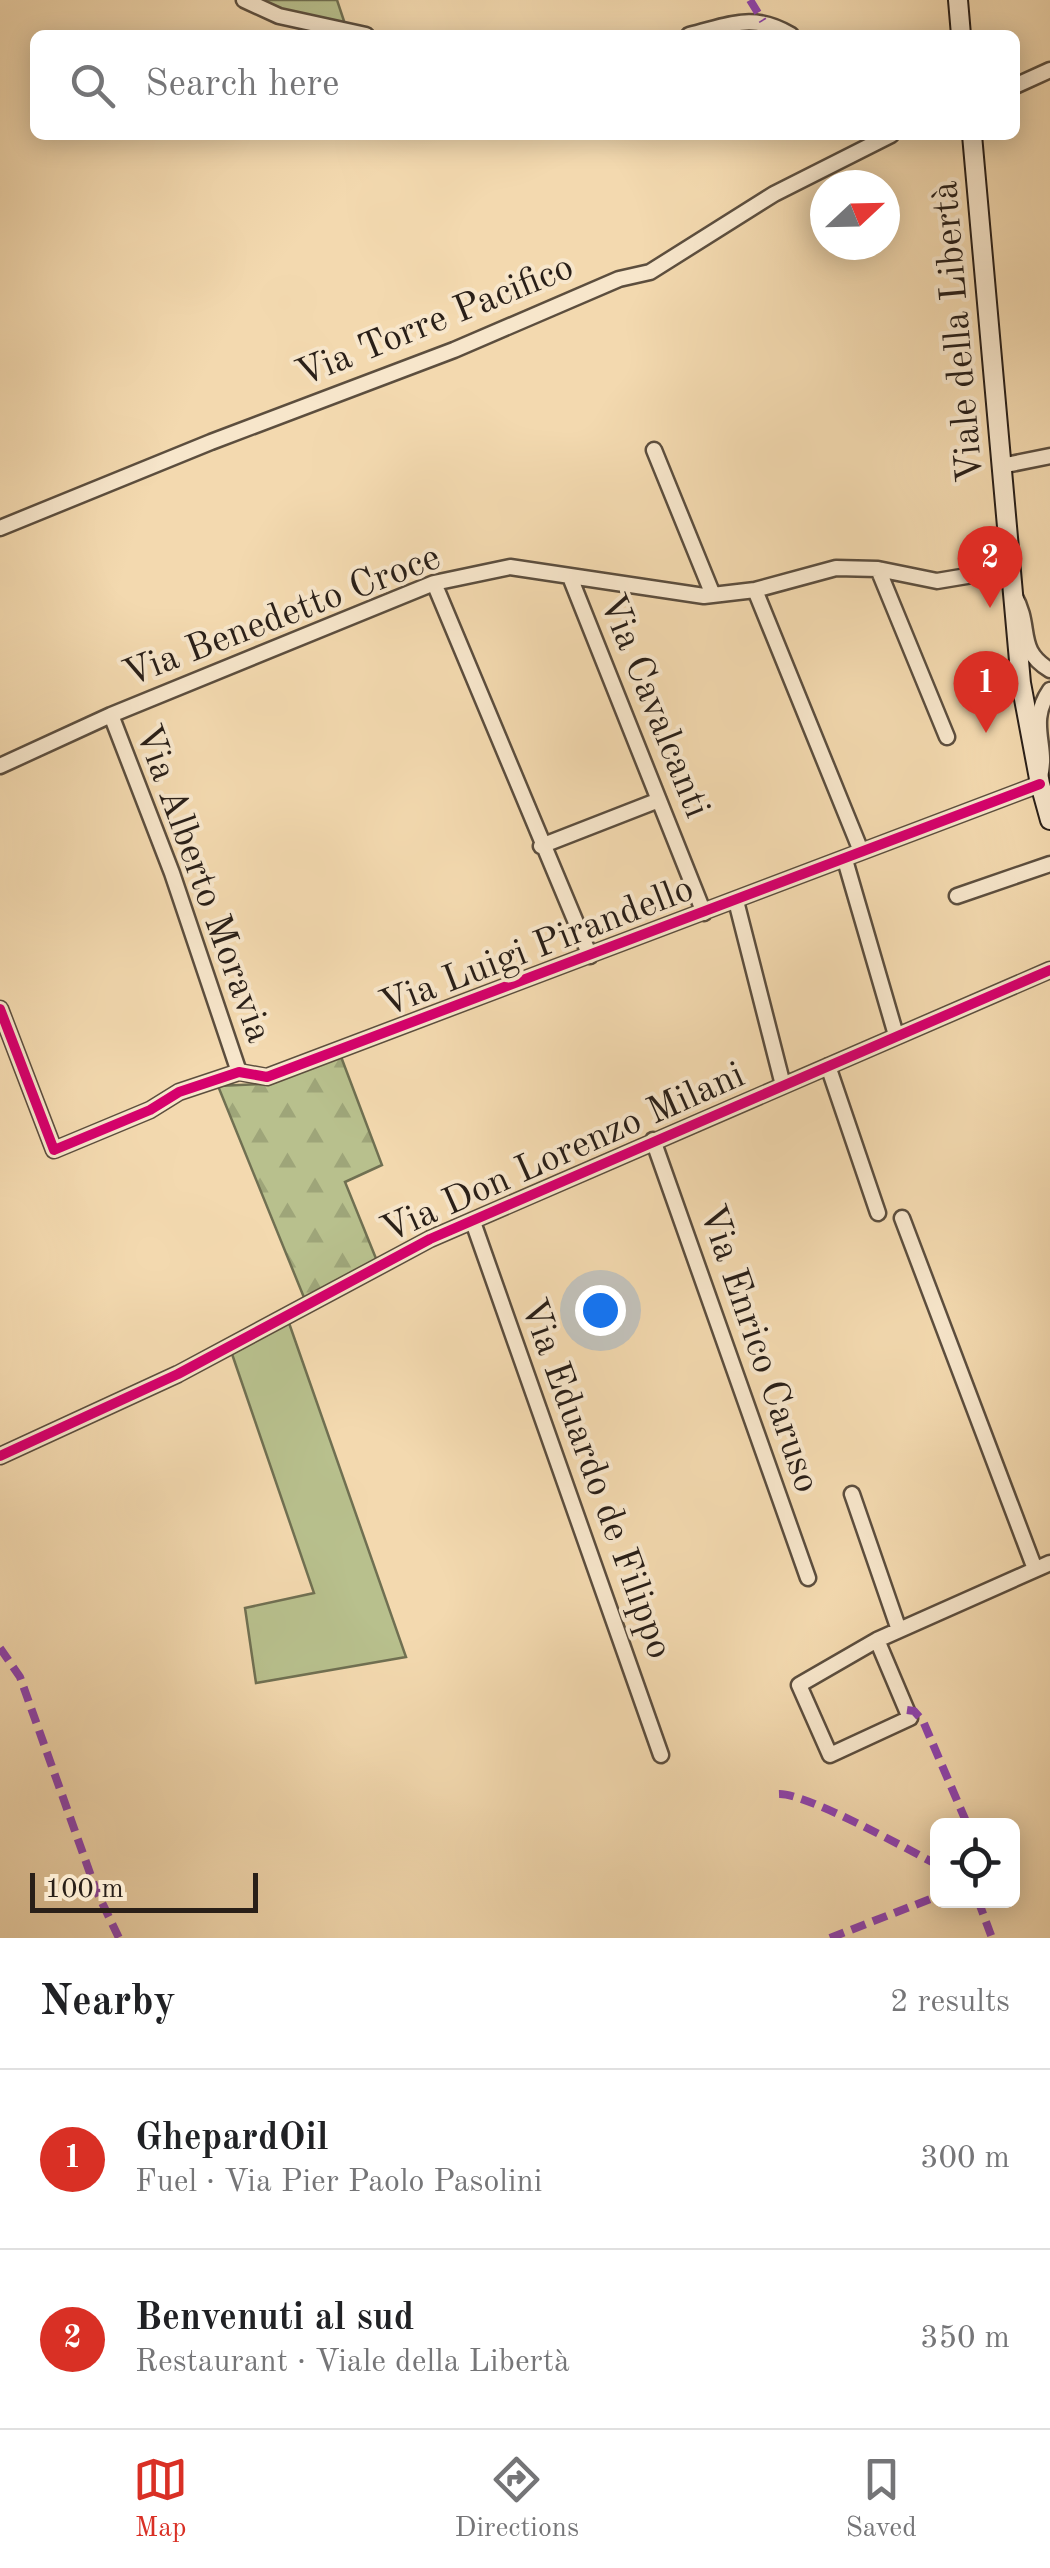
<!DOCTYPE html>
<html lang="en">
<head>
<meta charset="utf-8">
<style>
  :root { --surface:#fff; --page:#f6f6f6; --text:#202124; --muted:#757577; --line:#e0e0e0; --accent:#d93025 }
  body { margin:0; font-family:"Old Standard TT",serif; background:var(--page); color:var(--text) }
  .controls { position:absolute; right:30px; bottom:30px; display:grid; overflow:hidden; border-radius:15px; box-shadow:0 5px 25px #0003 }
  .controls button { width:90px; height:90px; display:grid; place-items:center; padding:0; border:0; border-bottom:2px solid var(--line); background:var(--surface); color:var(--text); font:50px sans-serif }
  .compass { position:absolute; left:810px; top:170px; width:90px; height:90px; border-radius:50%; background:var(--surface); box-shadow:0 5px 25px #0003; rotate:68deg }
  .scale { position:absolute; left:30px; bottom:25px; width:228px; box-sizing:border-box; padding-left:10px; border:5px solid #291f18; border-top:0; font-size:28px; line-height:35px; white-space:nowrap; color:#291f18; -webkit-text-stroke:8px #f7e6cb; paint-order:stroke }
  .you { position:absolute; left:600px; top:1310px; width:35px; height:35px; margin:-25px; border:8px solid #fff; border-radius:50%; background:#1a73e8; box-shadow:0 0 0 15px #1a73e833 }
  .badge { display:grid; place-items:center; width:65px; height:65px; border-radius:50%; background:var(--accent); color:#fff; font-size:32px; font-weight:700 }
  .pin { position:absolute; translate:-50% -82px; filter:drop-shadow(0 2px 5px #0008) }
  .pin::after { content:''; position:absolute; top:52px; width:35px; height:30px; background:inherit; clip-path:polygon(0 0,100% 0,50% 100%) }
  .list { margin:0; padding:0; list-style:none }
  h2 { display:flex; justify-content:space-between; align-items:center; height:130px; margin:0; padding:0 40px; font-size:42px }
  h2 small { font-size:32px; font-weight:400; color:var(--muted) }
  .list li { display:grid; grid-template-columns:65px 1fr auto; gap:30px; align-items:center; box-sizing:border-box; height:180px; padding:0 40px; border-top:2px solid var(--line) }
  .list b { display:block; font-size:38px; white-space:nowrap }
  .list p { margin:0; font-size:32px; white-space:nowrap; color:var(--muted) }
  .list em { font-size:32px; font-style:normal; color:var(--muted) }
  .icon { flex:none; width:55px; height:55px; fill:none; stroke:currentColor; stroke-width:2; stroke-linecap:round; stroke-linejoin:round }
  .map { position:relative; flex:none; width:1050px; height:1938px; overflow:hidden }
  .search { position:absolute; background:var(--surface); box-shadow:0 5px 25px #0003; left:30px; right:30px; top:30px; height:110px; display:flex; align-items:center; gap:25px; box-sizing:border-box; padding:0 35px; border-radius:15px; color:var(--muted); font-size:38px }
  .sheet { height:490px; background:var(--surface) }
  nav { display:flex; justify-content:space-around; align-items:center; box-sizing:border-box; height:140px; border-top:2px solid var(--line); background:var(--surface); font-size:28px; color:var(--muted) }
  nav a { display:grid; justify-items:center; gap:5px }
  nav .on { color:var(--accent) }
  .map>svg:first-child { display:block }
  .green { fill:#b8c08d; stroke:#707052; stroke-width:2.5 }
  .forest { fill:url(#forest-firs); stroke:#707052; stroke-width:2.5 }
  .lines { fill:none; stroke-linecap:round; stroke-linejoin:round }
  .minor-casing { stroke:#5c4e3e; stroke-width:19 }
  .secondary-casing { stroke:#291f18; stroke-width:22 }
  .minor { stroke:#f7e6cb; stroke-width:14 }
  .secondary { stroke:#f7e6cb; stroke-width:18 }
  .quiet { stroke:#8e44ad; stroke-width:8; stroke-dasharray:15 8; stroke-linecap:butt }
  .cycleway-casing { stroke:#f7e6cb; stroke-width:16 }
  .cycleway { stroke:#d6006c; stroke-width:10 }
  .labels { text-anchor:middle; stroke-width:8; stroke-linejoin:round; paint-order:stroke }
  .street-label { font-size:38px; fill:#291f18; stroke:#f7e6cb }
</style>
</head>
<body>
<div class="map">
<svg width="1050" height="1938" viewBox="0 0 1050 1938">
  <defs>
    <pattern id="forest-firs" width="22" height="20" patternUnits="userSpaceOnUse" patternTransform="scale(2.5)"><rect width="22" height="20" fill="#b8c08d"/><path d="M5 1l3.5 6h-7zM16 11l3.5 6h-7z" fill="#9ea579"/></pattern>
  </defs>
  <rect width="100%" height="100%" fill="#f3d9af"/>
  <filter id="stains"><feTurbulence type="fractalNoise" baseFrequency=".002" numOctaves="4"/><feColorMatrix values="0 0 0 0 .2 0 0 0 0 .09 0 0 0 0 .02 0 0 0 .5 -.17"/></filter>
  <radialGradient id="worn" r=".72"><stop offset=".6" stop-color="#630" stop-opacity="0"/><stop offset="1" stop-color="#630" stop-opacity=".3"/></radialGradient>
  <path class="green" d="M255,0H337L346,27L278,9Z
    M289,1323L406,1657L256,1683L245,1608L314,1593L232,1354Z"/>
  <path class="forest" d="M340,1054L382,1165L345,1182L377,1261L305,1300L218,1086L262,1084Z"/>
  <g class="lines">
    <g class="minor-casing">
      <path id="minor" d="M244,0L279,16L366,35
        M689,35C730,25 753,12 791,35
        M1015,86L1050,70
        M654,450L713,595
        M1001,466L1050,456
        M0,528L211,442L454,350L619,279L650,272L774,194L891,135
        M878,569L947,737
        M570,577L704,913
        M434,583L590,956
        M755,590L861,851
        M1014,595C1033,628 1015,649 1050,670
        M111,715L172,873L239,1072
        M0,766L111,715L434,583L510,567L704,596L755,590L836,568L878,569L937,581L1009,569
        M1039,780C1050,746 1026,725 1050,690
        M541,846L659,800
        M845,860L896,1035
        M957,896L1050,864
        M736,901L783,1085
        M0,1009L54,1150L150,1110L179,1092L239,1072L267,1077L1040,784
        M828,1066L878,1213
        M653,1140L808,1578
        M902,1218L1035,1569
        M473,1222L661,1755
        M0,1456L178,1374L430,1239L1050,970
        M852,1494L899,1630
        M877,1640L910,1718L830,1755L799,1685L877,1640L1050,1563"/>
    </g>
    <g class="secondary-casing">
      <path id="secondary" d="M958,0L961,35
        M972,135L1021,683L1040,784L1050,820"/>
    </g>
    <use href="#minor" class="minor"/>
    <use href="#secondary" class="secondary"/>
    <path class="quiet" d="M750,0L763,21
      M0,1648L20,1677L96,1890L119,1938
      M907,1710L914,1711L923,1721L968,1826
      M779,1794C805,1793 904,1847 932,1862L938,1868
      M978,1900L992,1938
      M830,1938L938,1896"/>
    <g class="cycleway-casing">
      <path id="cycleway" d="M0,1009L54,1150L150,1110L179,1092L239,1072L267,1077L1040,784
        M0,1456L178,1374L430,1239L1050,970"/>
    </g>
    <use href="#cycleway" class="cycleway"/>
  </g>
  <g class="labels">
    <g class="street-label">
      <text transform="translate(434 319) rotate(-22)" y="13">Via Torre Pacifico</text>
      <text transform="translate(956 332) rotate(-95)" y="13">Viale della Libertà</text>
      <text transform="translate(281 614) rotate(-21)" y="13">Via Benedetto Croce</text>
      <text transform="translate(656 705) rotate(68)" y="13">Via Cavalcanti</text>
      <text transform="translate(205 883) rotate(70)" y="13">Via Alberto Moravia</text>
      <text transform="translate(536 945) rotate(-21)" y="13">Via Luigi Pirandello</text>
      <text transform="translate(562 1151) rotate(-24)" y="13">Via Don Lorenzo Milani</text>
      <text transform="translate(761 1348) rotate(71)" y="13">Via Enrico Caruso</text>
      <text transform="translate(598 1478) rotate(70)" y="13">Via Eduardo de Filippo</text>
    </g>
  </g>
  <rect width="100%" height="100%" filter="url(#stains)"/>
  <rect width="100%" height="100%" fill="url(#worn)"/>
</svg>
<div class="controls">
<button><svg class="icon" aria-label="locate" viewBox="0 0 24 24"><circle cx="12" cy="12" r="6"/><path d="M12 2v4M12 18v4M2 12h4M18 12h4"/></svg></button>
</div>
<svg class="compass" viewBox="-18 -18 36 36"><path d="M0-13l5 13h-10z" fill="#e53935"/><path d="M0 13l5-13h-10z" fill="#757577"/></svg>
<div class="scale">100 m</div>
<div class="you"></div>
<div class="pin badge" style="left:986px;top:733px">1</div>
<div class="pin badge" style="left:990px;top:608px">2</div>
<div class="search"><svg class="icon" aria-label="search" viewBox="0 0 24 24"><circle cx="10" cy="10" r="6"/><path d="M15 15l6 6"/></svg>Search here</div>
</div>
<section class="sheet">
<h2>Nearby<small>2 results</small></h2>
<ul class="list">
<li><span class="badge">1</span><div><b>GhepardOil</b><p>Fuel · Via Pier Paolo Pasolini</p></div><em>300 m</em></li>
<li><span class="badge">2</span><div><b>Benvenuti al sud</b><p>Restaurant · Viale della Libertà</p></div><em>350 m</em></li>
</ul>
</section>
<nav>
<a class="on"><svg class="icon" aria-label="map" viewBox="0 0 24 24"><path d="M3 6l6-2 6 2 6-2v14l-6 2-6-2-6 2zM9 4v14M15 6v14"/></svg>Map</a>
<a><svg class="icon" aria-label="directions" viewBox="0 0 24 24"><path d="M12 3l9 9-9 9-9-9zM9 14v-3h6M13 9l2 2-2 2"/></svg>Directions</a>
<a><svg class="icon" aria-label="saved" viewBox="0 0 24 24"><path d="M7 4h10v16l-5-4-5 4z"/></svg>Saved</a>
</nav>
</body>
</html>
